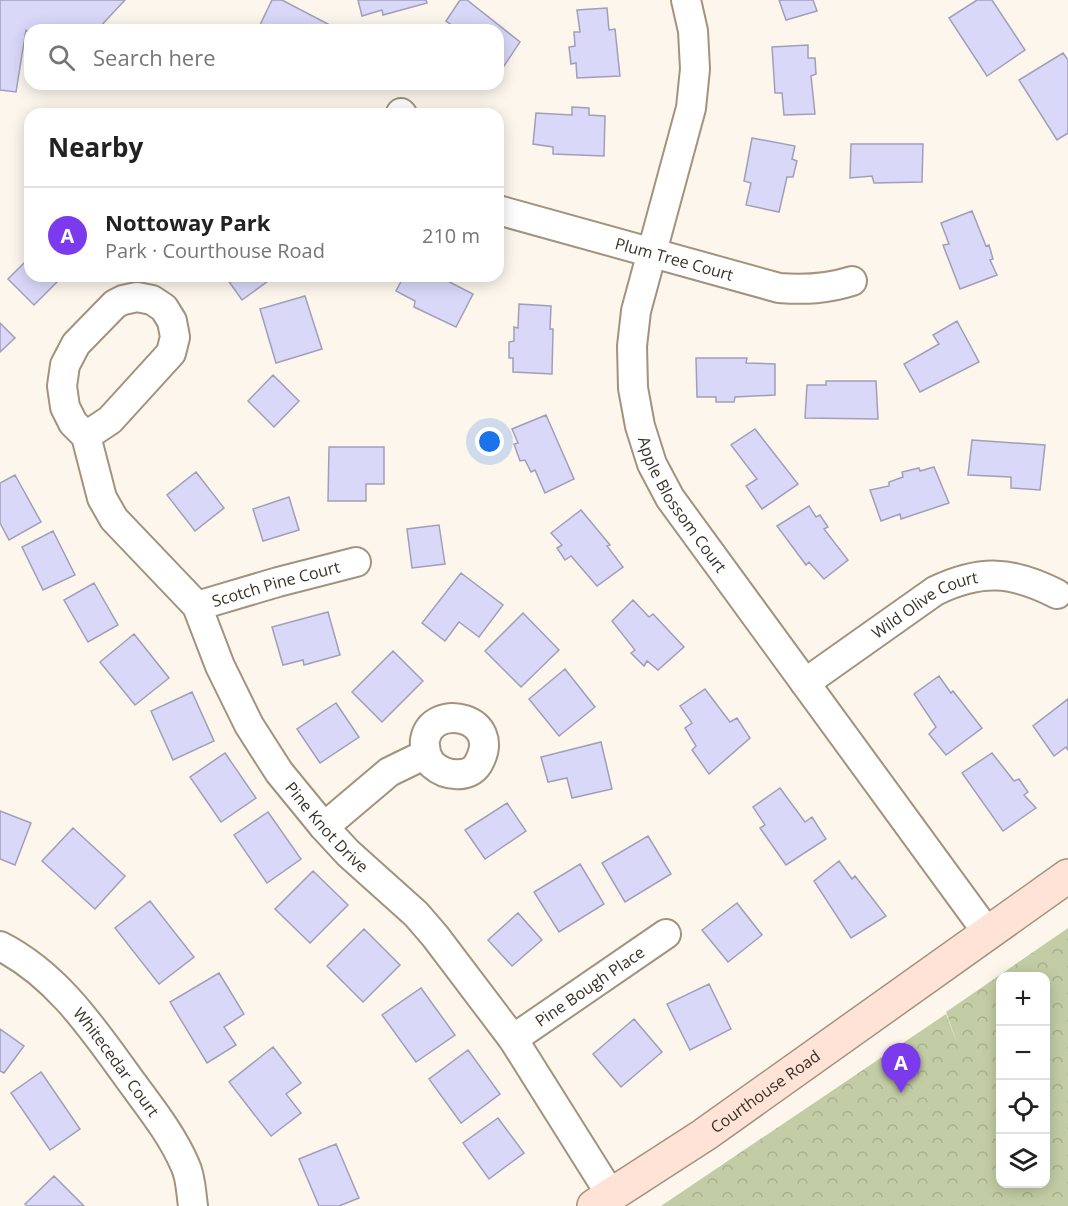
<!DOCTYPE html>
<html lang="en">
<head>
<meta charset="utf-8">
<style>
  :root { --surface:#fff; --page:#f2f2f2; --text:#222; --muted:#767676; --line:#e0e0e0; --accent:#7c3aed }
  body { margin:0; font-family:"Open Sans",sans-serif; background:var(--page); color:var(--text) }
  .controls { position:absolute; right:18px; bottom:18px; display:grid; overflow:hidden; border-radius:12px; box-shadow:0 3px 15px #0003 }
  .controls button { width:54px; height:54px; display:grid; place-items:center; padding:0; border:0; border-bottom:2px solid var(--line); background:var(--surface); color:var(--text); font:30px sans-serif }
  .you { position:absolute; left:490px; top:442px; width:21px; height:21px; margin:-15px; border:4px solid #fff; border-radius:50%; background:#1a73e8; box-shadow:0 0 0 9px #1a73e833 }
  .badge { display:grid; place-items:center; width:39px; height:39px; border-radius:50%; background:var(--accent); color:#fff; font-size:20px; font-weight:700 }
  .pin { position:absolute; translate:-50% -50px; filter:drop-shadow(0 2px 3px #0008) }
  .pin::after { content:''; position:absolute; top:32px; width:21px; height:18px; background:inherit; clip-path:polygon(0 0,100% 0,50% 100%) }
  .list { margin:0; padding:0; list-style:none }
  h2 { display:flex; justify-content:space-between; align-items:center; height:78px; margin:0; padding:0 24px; font-size:26px }
  h2 small { font-size:20px; font-weight:400; color:var(--muted) }
  .list li { display:grid; grid-template-columns:39px 1fr auto; gap:18px; align-items:center; box-sizing:border-box; height:96px; padding:0 24px; border-top:2px solid var(--line) }
  .list b { display:block; font-size:22px; white-space:nowrap }
  .list p { margin:0; font-size:20px; white-space:nowrap; color:var(--muted) }
  .list em { font-size:20px; font-style:normal; color:var(--muted) }
  .icon { flex:none; width:33px; height:33px; fill:none; stroke:currentColor; stroke-width:2; stroke-linecap:round; stroke-linejoin:round }
  .map { position:relative; flex:none; width:1068px; height:1206px; overflow:hidden }
  .search { position:absolute; background:var(--surface); box-shadow:0 3px 15px #0003; left:24px; top:24px; width:480px; height:66px; display:flex; align-items:center; gap:15px; box-sizing:border-box; padding:0 21px; border-radius:18px; color:var(--muted); font-size:22px }
  .panel { position:absolute; background:var(--surface); box-shadow:0 3px 15px #0003; left:24px; top:108px; width:480px; height:174px; border-radius:18px }
  .map>svg:first-child { display:block }
  .forest { fill:url(#forest-crowns); fill-rule:evenodd }
  .building { fill:#dad8f9; stroke:#a19fb8; stroke-width:1.5 }
  .lines { fill:none; stroke-linecap:round; stroke-linejoin:round }
  .street-casing { stroke:#a3937d; stroke-width:32 }
  .secondary-casing { stroke:#a3937d; stroke-width:36 }
  .street { stroke:#fff; stroke-width:28 }
  .secondary { stroke:#fee3d6; stroke-width:33 }
  .labels { text-anchor:middle; stroke-width:5; stroke-linejoin:round; paint-order:stroke }
  .street-label { font-size:16px; fill:#383229; stroke:#fff }
</style>
</head>
<body>
<div class="map">
<svg width="1068" height="1206" viewBox="0 0 1068 1206">
  <defs>
    <pattern id="forest-crowns" width="20" height="18" patternUnits="userSpaceOnUse" patternTransform="scale(1.5)"><rect width="20" height="18" fill="#c3cda5"/><path d="M2 6a3 3 0 1 1 6 0M12 15a3 3 0 1 1 6 0" fill="none" stroke="#a8b08e"/></pattern>
  </defs>
  <rect width="100%" height="100%" fill="#fdf6ed"/>
  <path class="forest" d="M1068,928V1206H661L946,1014L958,1046L946,1012ZM1000,976H1046V1184H1000Z"/>
  <path class="building" d="M0,0H125L97,30H30V34L26,30L16,92L0,90Z
    M272,0H282L330,25L327,30H294L279,26L277,30H269L260,25Z
    M358,0H426L427,3L383,15L382,10L362,16Z
    M460,0H467L520,42L502,69L498,66V30H459L446,21Z
    M779,0H813L817,11L786,20Z
    M977,0H992L1025,50L987,76L949,18Z
    M607,8L609,30L615,29L620,76L577,78L576,63L571,64L569,47L575,46L574,32H580L577,10Z
    M808,45V58H815L816,74L811,76L815,114L784,115L782,93H775L772,47Z
    M1063,53L1068,60V133L1057,140L1019,80Z
    M572,107L589,108V115L605,116L604,156L553,154V147L533,144L536,113L572,115Z
    M752,138L795,146L792,159L797,161L793,177H787L779,212L746,205L751,183L744,181Z
    M851,144H923L922,182L874,183L872,176L850,178Z
    M972,211L986,246L989,245L993,259L990,260L997,275L960,289L943,245L949,244L941,223Z
    M30,257V276H63L34,305L8,279Z
    M225,276H275L242,300Z
    M404,276H438L473,294L456,327L414,307L415,301L396,291Z
    M305,296L322,349L276,363L260,309Z
    M519,304L551,306L550,329H553L552,374L513,372V358H509V342L514,341V327L518,328Z
    M957,321L979,362L920,392L904,364L939,344L933,335Z
    M0,323L15,338L0,352Z
    M696,358H747L746,363L775,364V395L735,397L734,402H716V397H697Z
    M273,375L299,401L274,427L248,401Z
    M826,381H876L878,419L805,418L807,385H826Z
    M546,415L574,479L545,493L535,470L531,472L525,460L520,461L514,444L518,443L512,429Z
    M755,429L798,484L762,509L746,486L757,479L731,445Z
    M972,440L1045,445L1040,490L1011,488V477L968,475Z
    M329,447H384V484H366V501H328Z
    M934,467L949,503L901,519L900,514L881,521L870,490L889,486V482L903,477L902,472L919,468L920,471Z
    M196,472L224,508L195,531L167,495Z
    M15,475L41,522L9,540L0,523V483Z
    M289,497L299,530L263,541L253,509Z
    M809,506L816,517L820,515L828,527L824,529L848,560L824,579L809,562L806,565L777,526Z
    M581,510L610,545L607,546L623,567L597,586L571,556L565,560L557,548L562,545L551,533Z
    M439,525L445,564L412,568L407,529Z
    M53,531L75,575L43,590L22,547Z
    M461,573L503,605L479,637L459,622L445,641L422,623Z
    M94,583L118,625L88,642L64,600Z
    M633,600L649,617L653,614L684,647L658,670L647,661L644,666L631,653L635,650L612,621Z
    M328,612L340,655L304,665L303,660L283,665L272,627Z
    M523,613L559,650L521,687L485,651Z
    M134,634L169,678L135,705L100,662Z
    M393,651L423,681L382,722L352,692Z
    M565,669L595,707L559,736L529,699Z
    M939,676L951,693L953,691L982,728L946,755L929,734L936,727L914,694Z
    M705,689L730,722L737,718L750,738L709,774L692,750L696,746L685,728L692,723L680,706Z
    M192,692L214,741L173,760L151,711Z
    M1068,699V750L1066,747L1054,756L1033,726Z
    M336,703L359,737L320,763L297,729Z
    M601,742L612,789L572,798L567,778L548,782L541,757Z
    M225,753L256,798L221,822L190,777Z
    M992,753L1014,781L1019,779L1028,792L1024,795L1036,808L1003,831L962,773Z
    M780,788L805,822L812,817L826,839L786,865L760,828L765,825L753,807Z
    M507,803L526,831L485,859L465,830Z
    M0,811L31,823L15,865L0,859Z
    M268,812L301,859L267,883L234,835Z
    M73,828L125,876L95,909L42,861Z
    M648,836L671,874L625,902L602,863Z
    M839,861L852,879L855,876L886,916L851,938L814,881Z
    M580,864L604,904L559,932L534,892Z
    M313,871L348,905L310,943L275,909Z
    M150,901L194,957L159,984L115,928Z
    M737,903L762,935L728,962L702,930Z
    M518,913L542,940L512,966L488,940Z
    M364,929L400,965L363,1002L327,966Z
    M219,973L244,1014L224,1027L236,1045L207,1063L170,1002Z
    M709,984L731,1029L690,1050L667,1004Z
    M421,988L455,1035L416,1062L382,1015Z
    M634,1019L662,1052L621,1087L593,1054Z
    M0,1029L24,1046L4,1073L0,1071Z
    M273,1047L301,1083L286,1094L301,1113L271,1136L229,1082Z
    M468,1050L500,1094L461,1123L429,1079Z
    M41,1072L80,1129L50,1150L11,1093Z
    M498,1118L524,1153L489,1179L463,1143Z
    M336,1144L359,1198L339,1206H319L299,1159Z
    M54,1176L84,1206H27L25,1204Z"/>
  <g class="lines">
    <g class="street-casing">
      <g id="street">
        <path id="s1" d="M686,0L693,31L695,69L691,108L636,311L632,346L633,388L640,426L652,464L670,498L987,932"/>
        <path d="M401,113L402,114"/>
        <path id="s2" d="M498,210L779,288C805,290 827,289 852,281"/>
        <path id="s3" d="M86,436L110,420L171,353L175,337L172,321L164,308L152,300L137,297L123,300L115,304L76,344L65,365L62,386L65,407L73,423L86,436L102,498L114,519L197,606L220,666L249,725L279,772L324,827L348,853L416,914L435,936L513,1039L611,1195"/>
        <path id="s4" d="M197,606L278,582L356,562"/>
        <path id="s5" d="M805,683L935,591C981,569 1012,571 1057,594"/>
        <path d="M324,827L389,772L426,754C426,750 424,744 425,740C432,701 505,717 478,764C469,779 445,776 433,765C430,763 428,757 426,754"/>
        <path id="s6" d="M0,946C59,976 95,1032 133,1084C152,1110 172,1135 185,1165C191,1177 191,1193 193,1206"/>
        <path id="s7" d="M513,1039L666,934"/>
      </g>
    </g>
    <g class="secondary-casing">
      <g id="secondary">
        <path id="s8" d="M594,1206L704,1135L1068,876"/>
      </g>
    </g>
    <use href="#street" class="street"/>
    <use href="#secondary" class="secondary"/>
  </g>
  <g class="labels">
    <g class="street-label">
      <text dy="6" stroke="none"><textPath href="#s2" startOffset="183">Plum Tree Court</textPath></text>
      <text dy="6" stroke="none"><textPath href="#s1" startOffset="525">Apple Blossom Court</textPath></text>
      <text dy="6" stroke="none"><textPath href="#s4" startOffset="82">Scotch Pine Court</textPath></text>
      <text dy="6" stroke="none"><textPath href="#s5" startOffset="144">Wild Olive Court</textPath></text>
      <text dy="6" stroke="none"><textPath href="#s3" startOffset="846">Pine Knot Drive</textPath></text>
      <text dy="6" stroke="none"><textPath href="#s7" startOffset="93">Pine Bough Place</textPath></text>
      <text dy="6" stroke="none"><textPath href="#s6" startOffset="166">Whitecedar Court</textPath></text>
      <text dy="6" stroke="none"><textPath href="#s8" startOffset="206">Courthouse Road</textPath></text>
    </g>
  </g>
</svg>
<div class="controls">
<button>+</button>
<button>−</button>
<button><svg class="icon" aria-label="locate" viewBox="0 0 24 24"><circle cx="12" cy="12" r="6"/><path d="M12 2v4M12 18v4M2 12h4M18 12h4"/></svg></button>
<button><svg class="icon" aria-label="layers" viewBox="0 0 24 24"><path d="M12 4l9 5-9 5-9-5zM3 14l9 5 9-5"/></svg></button>
</div>
<div class="you"></div>
<div class="pin badge" style="left:901px;top:1093px">A</div>
<div class="search"><svg class="icon" aria-label="search" viewBox="0 0 24 24"><circle cx="10" cy="10" r="6"/><path d="M15 15l6 6"/></svg>Search here</div>
<section class="panel">
<h2>Nearby<small></small></h2>
<ul class="list">
<li><span class="badge">A</span><div><b>Nottoway Park</b><p>Park · Courthouse Road</p></div><em>210 m</em></li>
</ul>
</section>
</div>
</body>
</html>
